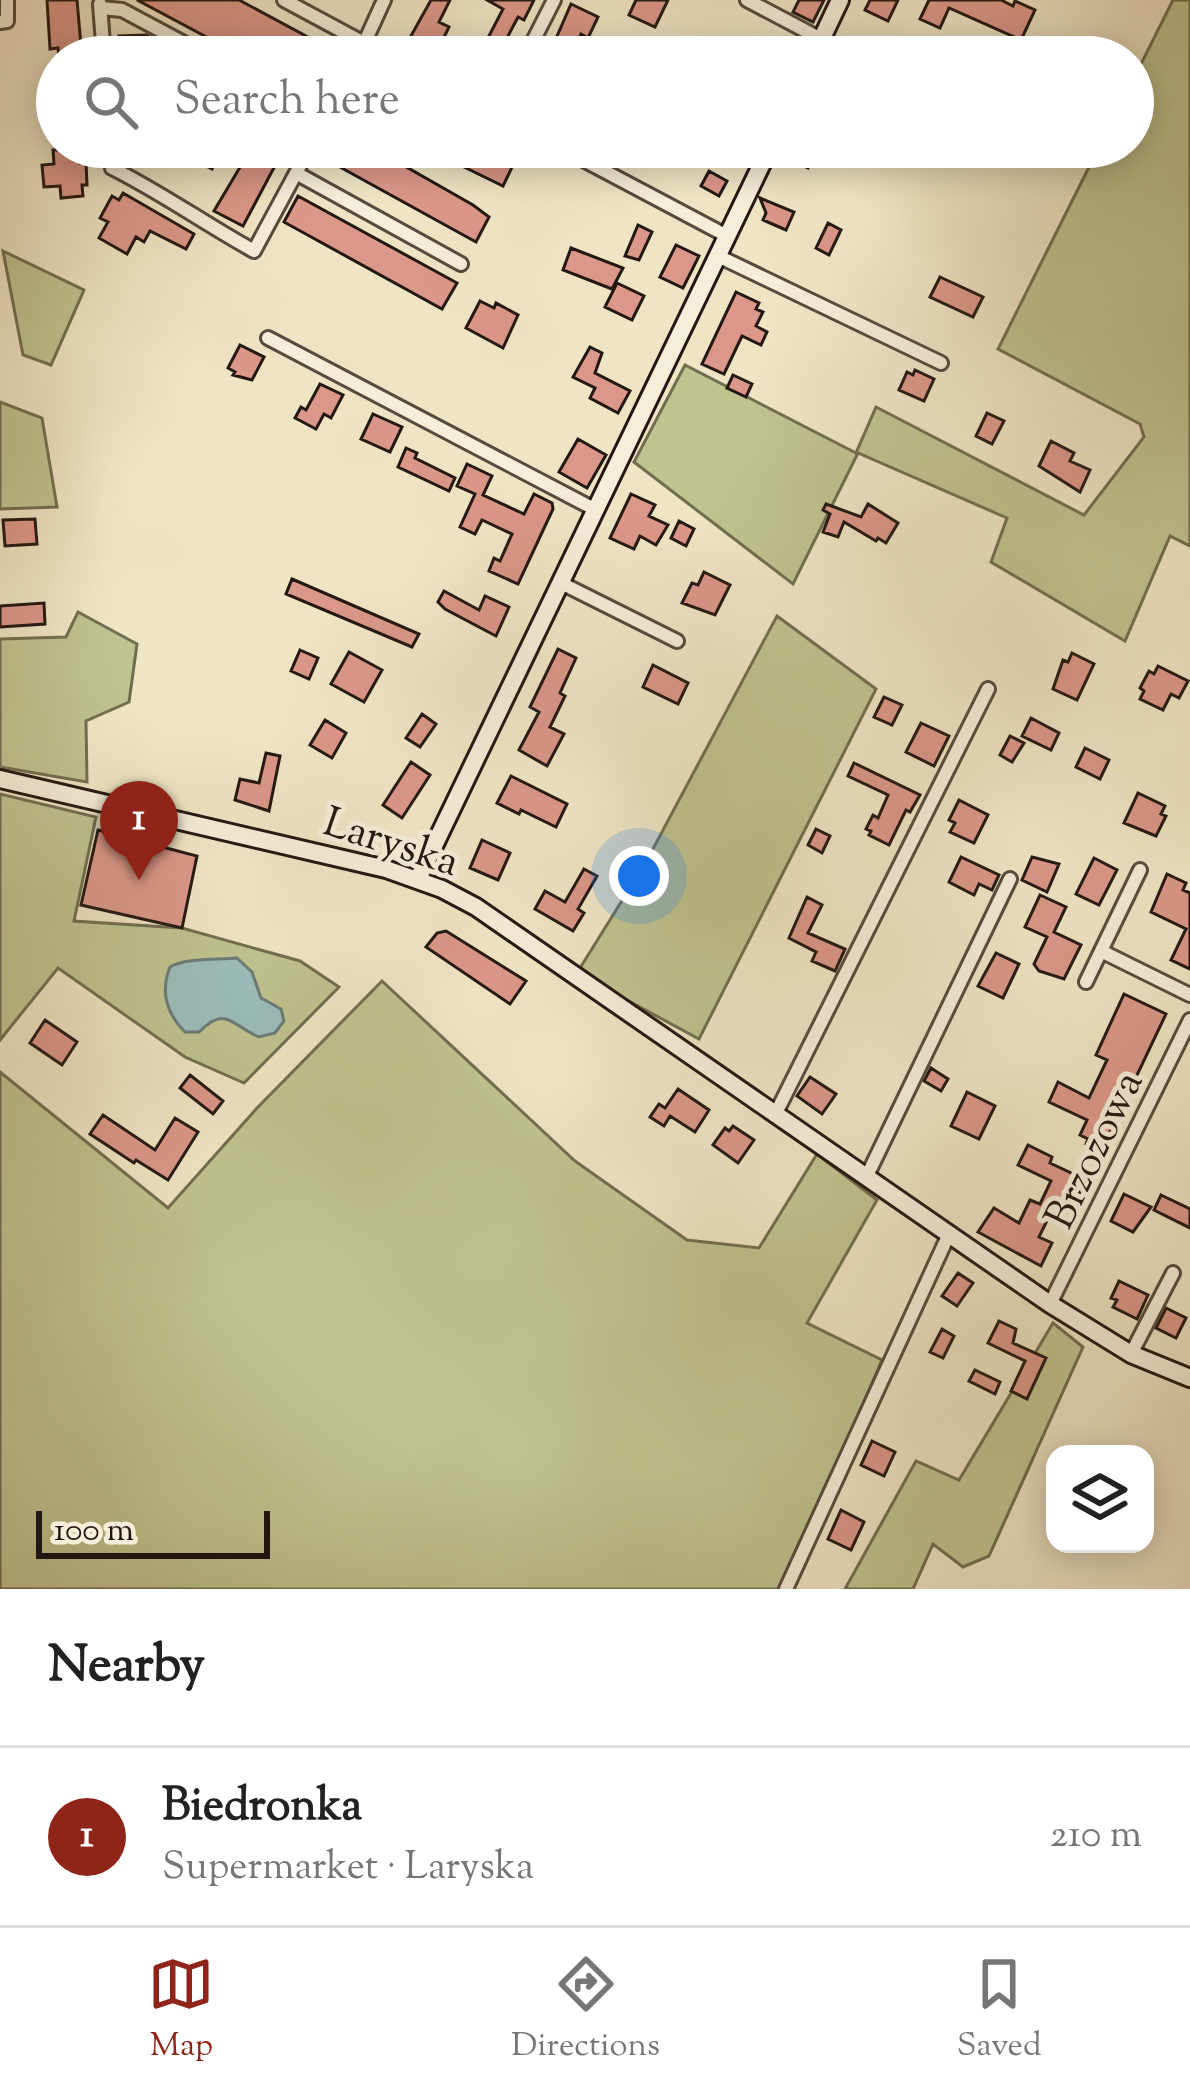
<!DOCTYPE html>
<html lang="en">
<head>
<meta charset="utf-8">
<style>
  :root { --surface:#fff; --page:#f2f2f2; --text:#222; --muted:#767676; --line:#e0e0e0; --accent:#8f2418 }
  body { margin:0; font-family:"Sorts Mill Goudy",serif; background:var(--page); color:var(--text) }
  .controls { position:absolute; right:36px; bottom:36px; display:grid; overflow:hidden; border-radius:24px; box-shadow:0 6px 30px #0003 }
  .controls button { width:108px; height:108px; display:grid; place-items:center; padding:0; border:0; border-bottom:3px solid var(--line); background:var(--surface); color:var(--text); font:60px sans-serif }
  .scale { position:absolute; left:36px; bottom:30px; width:234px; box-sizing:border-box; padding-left:12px; border:6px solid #231811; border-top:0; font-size:33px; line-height:42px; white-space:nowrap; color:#231811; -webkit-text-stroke:9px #f5eed9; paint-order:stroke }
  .you { position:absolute; left:639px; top:876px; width:42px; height:42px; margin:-30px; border:9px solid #fff; border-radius:50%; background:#1a73e8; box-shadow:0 0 0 18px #1a73e833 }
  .badge { display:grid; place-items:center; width:78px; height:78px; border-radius:50%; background:var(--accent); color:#fff; font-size:39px; font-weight:700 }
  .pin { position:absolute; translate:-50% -99px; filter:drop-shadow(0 3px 6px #0008) }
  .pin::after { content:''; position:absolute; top:63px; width:42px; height:36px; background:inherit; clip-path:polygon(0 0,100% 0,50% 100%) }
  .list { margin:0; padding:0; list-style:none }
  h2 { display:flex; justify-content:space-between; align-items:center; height:156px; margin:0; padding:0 48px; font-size:51px }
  h2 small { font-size:39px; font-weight:400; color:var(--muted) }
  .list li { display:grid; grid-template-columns:78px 1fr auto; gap:36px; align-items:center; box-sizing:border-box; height:180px; padding:0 48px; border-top:3px solid var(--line) }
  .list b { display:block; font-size:45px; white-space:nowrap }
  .list p { margin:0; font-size:39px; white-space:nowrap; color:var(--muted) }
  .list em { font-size:39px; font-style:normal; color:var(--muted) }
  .icon { flex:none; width:66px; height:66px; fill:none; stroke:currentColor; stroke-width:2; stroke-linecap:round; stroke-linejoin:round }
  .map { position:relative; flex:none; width:1190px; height:1589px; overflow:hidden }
  .search { position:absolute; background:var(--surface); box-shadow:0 6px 30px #0003; left:36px; right:36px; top:36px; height:132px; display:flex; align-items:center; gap:30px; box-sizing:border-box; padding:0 42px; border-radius:66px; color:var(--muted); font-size:45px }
  .sheet { height:336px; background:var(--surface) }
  nav { display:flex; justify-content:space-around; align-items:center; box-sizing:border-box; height:168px; border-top:3px solid var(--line); background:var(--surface); font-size:33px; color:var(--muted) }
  nav a { display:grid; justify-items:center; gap:6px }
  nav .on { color:var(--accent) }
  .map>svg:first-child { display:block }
  .green { fill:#bfc390; stroke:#716e50; stroke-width:3 }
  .water { fill:#9bbdbb; stroke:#6b7b77; stroke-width:3 }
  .building { fill:#db9789; stroke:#231811; stroke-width:3 }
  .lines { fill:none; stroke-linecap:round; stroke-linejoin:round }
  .street-casing { stroke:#564b3e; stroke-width:18 }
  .secondary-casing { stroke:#231811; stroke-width:22 }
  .street { stroke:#f5eed9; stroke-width:12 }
  .secondary { stroke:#f5eed9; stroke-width:16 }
  .labels { text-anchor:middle; stroke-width:10; stroke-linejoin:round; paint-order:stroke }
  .street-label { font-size:42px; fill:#231811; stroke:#f5eed9 }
</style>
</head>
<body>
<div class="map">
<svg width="1190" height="1589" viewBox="0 0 1190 1589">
  <rect width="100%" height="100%" fill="#efe5c5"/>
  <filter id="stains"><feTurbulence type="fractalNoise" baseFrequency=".00167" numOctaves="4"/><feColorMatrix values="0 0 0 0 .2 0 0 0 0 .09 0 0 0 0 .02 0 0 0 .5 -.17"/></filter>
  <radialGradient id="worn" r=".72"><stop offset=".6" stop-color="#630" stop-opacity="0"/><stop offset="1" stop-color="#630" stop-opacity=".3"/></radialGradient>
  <path class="green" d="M1173,0H1190V546L1170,536L1125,641L991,562L1007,518L858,453L793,584L634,462L685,365L856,453L876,407L1084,515L1144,437L1140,424L998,349L1099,147H1133V80Z
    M3,251L84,290L51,365L23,355Z
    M0,402L42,418L57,507L0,509Z
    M78,612L137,644L129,702L86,721L87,782L0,767V639L66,637Z
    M777,616L876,689L699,1039L577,973L646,862Z
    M0,794L96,817L74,921L182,928L300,961L339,987L244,1083L185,1057L58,968L0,1040Z
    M382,981L575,1161L687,1240L759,1248L817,1154L877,1200L807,1323L882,1360L783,1589H0V1072L168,1208L257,1108Z
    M1053,1323L1083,1347L989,1556L963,1567L933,1544L913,1589H845L916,1461L959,1480Z"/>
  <path class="water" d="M237,958L252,972L261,998L281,1009L284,1021L275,1033L259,1037C231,1025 226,1005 199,1032H185C166,1013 160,992 170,967C185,958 217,960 237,958Z"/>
  <path class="building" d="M47,0H77L82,57H59L58,48L50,49Z
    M137,0H239L345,57H244Z
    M431,0H450L439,22L449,27L439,48L432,44L427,53L407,43Z
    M487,0H534L524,20L518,17L497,57H478L503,9Z
    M636,0H668L655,27L629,15Z
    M799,0H824L813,22L793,12Z
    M870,0H898L888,21L865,10Z
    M929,0H1001L1013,6L1015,1L1035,10L1021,40L949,8L940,28L920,19Z
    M571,4L598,17L588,38L581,34L568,57H548Z
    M146,35L153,39L155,57H121L119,36Z
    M170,147H223L212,169Z
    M252,147H285L243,226L214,211Z
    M337,147L373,148L473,205L489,217L476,242L329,161Z
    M438,147H490L515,161L503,186L460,165Z
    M783,147H844L837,161L816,151L808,168L781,154Z
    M79,149L80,163L86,162L87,185H82L83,196L61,198L60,186L44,187L42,165L54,164L53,150Z
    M709,171L727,181L719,196L701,186Z
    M123,193L194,234L186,249L150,231L144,242L136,237L127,254L99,238L108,222L100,218L112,196L119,200Z
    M298,196L457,283L442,309L284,222Z
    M760,198L794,212L786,230L763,220L766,213Z
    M828,223L841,230L829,255L816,248Z
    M638,225L652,232L639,260L625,256Z
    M676,245L699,256L683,288L660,277Z
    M571,248L623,268L612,289L563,270Z
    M940,277L983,297L973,317L930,297Z
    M617,283L644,296L632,320L605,307Z
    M736,292L759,303L756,309L763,312L756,326L767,332L761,345L742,336L724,374L702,364Z
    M480,301L494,308L496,303L518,315L503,348L466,328Z
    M240,345L264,357L252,380L233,375L235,372L228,368Z
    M590,347L602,353L595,373L630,391L618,413L590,398L595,388L573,377Z
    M915,370L934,379L924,401L899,390L907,372L913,375Z
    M733,375L752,384L746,397L727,388Z
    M320,384L343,395L331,418L324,414L316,429L295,418L301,407L306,410Z
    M987,413L1004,421L992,444L976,436Z
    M373,414L402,427L390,452L361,439Z
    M578,439L606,455L587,488L559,472Z
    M1051,441L1074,453L1070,461L1090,470L1080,492L1039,466Z
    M406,448L417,453L415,458L455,478L449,491L398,467Z
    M467,464L492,476L483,495L524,514L534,494L552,503L553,509L518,584L489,571L494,558L500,561L512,534L482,520L475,534L460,527L475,494L457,486Z
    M631,494L655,505L649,516L668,525L656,545L640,536L634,549L610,538Z
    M826,504L861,517L868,504L898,523L886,543L878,538L876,541L844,522L838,537L823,532L830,514L823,510Z
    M35,519L37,544L5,546L3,520Z
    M679,521L694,529L686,546L671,538Z
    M704,572L730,585L715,615L682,603L692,583L698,585Z
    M292,579L419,634L412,647L286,594Z
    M444,591L479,610L485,596L509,607L496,636L445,609L438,602Z
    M44,603L45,624L0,627V606Z
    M558,649L576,658L560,693L565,696L550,727L564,734L547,766L519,750L539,712L530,707Z
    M300,650L318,658L309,679L291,671Z
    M349,652L382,670L364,702L331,684Z
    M1072,653L1094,664L1077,700L1053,689L1063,660L1068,662Z
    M653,665L688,683L678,704L643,687Z
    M1158,666L1188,681L1179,698L1171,694L1163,710L1140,699L1144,691L1140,688L1149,671L1154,674Z
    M884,697L902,705L892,725L874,717Z
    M422,714L436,724L420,747L406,738Z
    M1031,718L1059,733L1051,750L1022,736Z
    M325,720L346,733L332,758L310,745Z
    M921,723L949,736L934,766L906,752Z
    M1010,736L1024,743L1012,762L1000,755Z
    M1085,748L1109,760L1100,779L1076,767Z
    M266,753L280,756L269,811L235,800L240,779L259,783Z
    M411,762L430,775L402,818L383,805Z
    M854,763L920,795L910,812L906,810L889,845L869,835L871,831L866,829L873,815L878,818L888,795L848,776Z
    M511,776L567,804L556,827L521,810L519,814L497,803Z
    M1138,793L1165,806L1161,814L1166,816L1156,836L1124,823Z
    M959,800L988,815L974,843L950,832L955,823L949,820Z
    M816,829L830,836L822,853L808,845Z
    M98,830L197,856L182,928L81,905Z
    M482,840L510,853L498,880L470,868Z
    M961,857L999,875L992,890L979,884L974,895L949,882Z
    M1032,857L1059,864L1047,892L1022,880Z
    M1094,858L1117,870L1099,905L1076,894Z
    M584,869L597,876L578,909L584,913L573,931L535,909L545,891L565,902Z
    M1167,874L1186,883L1183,890L1190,893V969L1171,960L1186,929L1151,912Z
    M1040,895L1066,907L1054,932L1081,945L1064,979L1039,971L1034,964L1047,937L1025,927Z
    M807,897L822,905L808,933L845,949L835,971L812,961L816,952L789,938Z
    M446,931L526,981L510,1004L426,947L437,933Z
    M996,953L1019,964L1003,998L978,986Z
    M1124,994L1166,1014L1101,1151L1086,1144L1088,1139L1080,1135L1087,1120L1049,1102L1058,1082L1089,1098L1107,1060L1096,1055Z
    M45,1020L77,1042L62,1065L30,1043Z
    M931,1068L948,1079L941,1091L924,1081Z
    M190,1075L223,1101L213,1114L180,1088Z
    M810,1077L836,1094L822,1114L797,1096Z
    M678,1089L709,1110L695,1132L670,1116L664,1126L650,1117L659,1104L665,1108Z
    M967,1092L995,1106L979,1139L951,1126Z
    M103,1115L155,1150L175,1118L198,1132L168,1180L136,1160L134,1163L90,1134Z
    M733,1126L754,1140L738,1163L713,1145L725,1128L729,1131Z
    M1028,1145L1052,1157L1050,1163L1086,1180L1073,1208L1057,1200L1039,1237L1052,1243L1041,1266L978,1232L994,1208L1019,1223L1030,1200L1040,1204L1051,1181L1018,1165Z
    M1124,1194L1151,1207L1133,1232L1111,1221Z
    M1161,1195L1190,1209V1228L1154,1210Z
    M958,1273L973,1283L957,1306L942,1296Z
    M1119,1281L1148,1295L1137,1319L1113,1307L1117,1300L1111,1298Z
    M1166,1308L1186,1318L1176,1338L1156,1328Z
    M999,1321L1016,1329L1013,1343L1046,1358L1027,1399L1011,1391L1025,1361L988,1343Z
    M942,1329L954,1336L943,1358L930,1352Z
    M975,1370L1000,1382L995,1394L969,1381Z
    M872,1441L895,1452L884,1476L861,1465Z
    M841,1510L864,1522L851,1550L828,1539Z"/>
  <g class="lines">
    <g class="street-casing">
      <path id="street" d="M284,0L390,57
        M747,0L821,39
        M100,4L104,57
        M101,8L122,10L210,57
        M0,22L7,21V0
        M358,57L384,0
        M525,57L554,0
        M111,147L112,168C162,193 205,224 254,251L310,147
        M559,147L727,236
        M296,173L461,264
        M718,256L941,363
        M268,338L596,510
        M561,583L677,641
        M1101,951L1190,995
        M1086,982L1140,870
        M775,1115L988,689
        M866,1178L1010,879
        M1050,1304L1190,1020
        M1131,1354L1173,1273
        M786,1589L949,1234"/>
    </g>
    <g class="secondary-casing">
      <path id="secondary" d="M813,57L840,0
        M0,779L386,869L442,889L476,907L1050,1304L1131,1354L1190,1378
        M418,879L770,147"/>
    </g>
    <use href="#street" class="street"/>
    <use href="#secondary" class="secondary"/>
  </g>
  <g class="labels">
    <g class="street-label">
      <text transform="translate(392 840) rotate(18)" y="15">Laryska</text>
      <text transform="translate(1092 1149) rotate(-64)" y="15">Brzozowa</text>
    </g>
  </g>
  <rect width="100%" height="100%" filter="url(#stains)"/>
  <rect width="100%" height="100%" fill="url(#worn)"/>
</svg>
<div class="controls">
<button><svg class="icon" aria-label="layers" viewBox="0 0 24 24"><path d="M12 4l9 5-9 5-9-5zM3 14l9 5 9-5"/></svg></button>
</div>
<div class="scale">100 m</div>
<div class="you"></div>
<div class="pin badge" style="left:139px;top:880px">1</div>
<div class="search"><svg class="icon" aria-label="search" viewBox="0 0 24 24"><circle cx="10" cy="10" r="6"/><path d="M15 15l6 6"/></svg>Search here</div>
</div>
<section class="sheet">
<h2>Nearby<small></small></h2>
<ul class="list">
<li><span class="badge">1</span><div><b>Biedronka</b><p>Supermarket · Laryska</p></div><em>210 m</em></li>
</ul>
</section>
<nav>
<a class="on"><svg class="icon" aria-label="map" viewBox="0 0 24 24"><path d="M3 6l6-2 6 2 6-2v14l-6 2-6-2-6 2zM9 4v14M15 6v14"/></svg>Map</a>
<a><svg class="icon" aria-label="directions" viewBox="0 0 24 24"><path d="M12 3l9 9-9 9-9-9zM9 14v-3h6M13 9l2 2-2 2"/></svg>Directions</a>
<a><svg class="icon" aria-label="saved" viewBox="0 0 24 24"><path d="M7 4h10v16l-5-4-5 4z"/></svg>Saved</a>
</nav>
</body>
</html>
